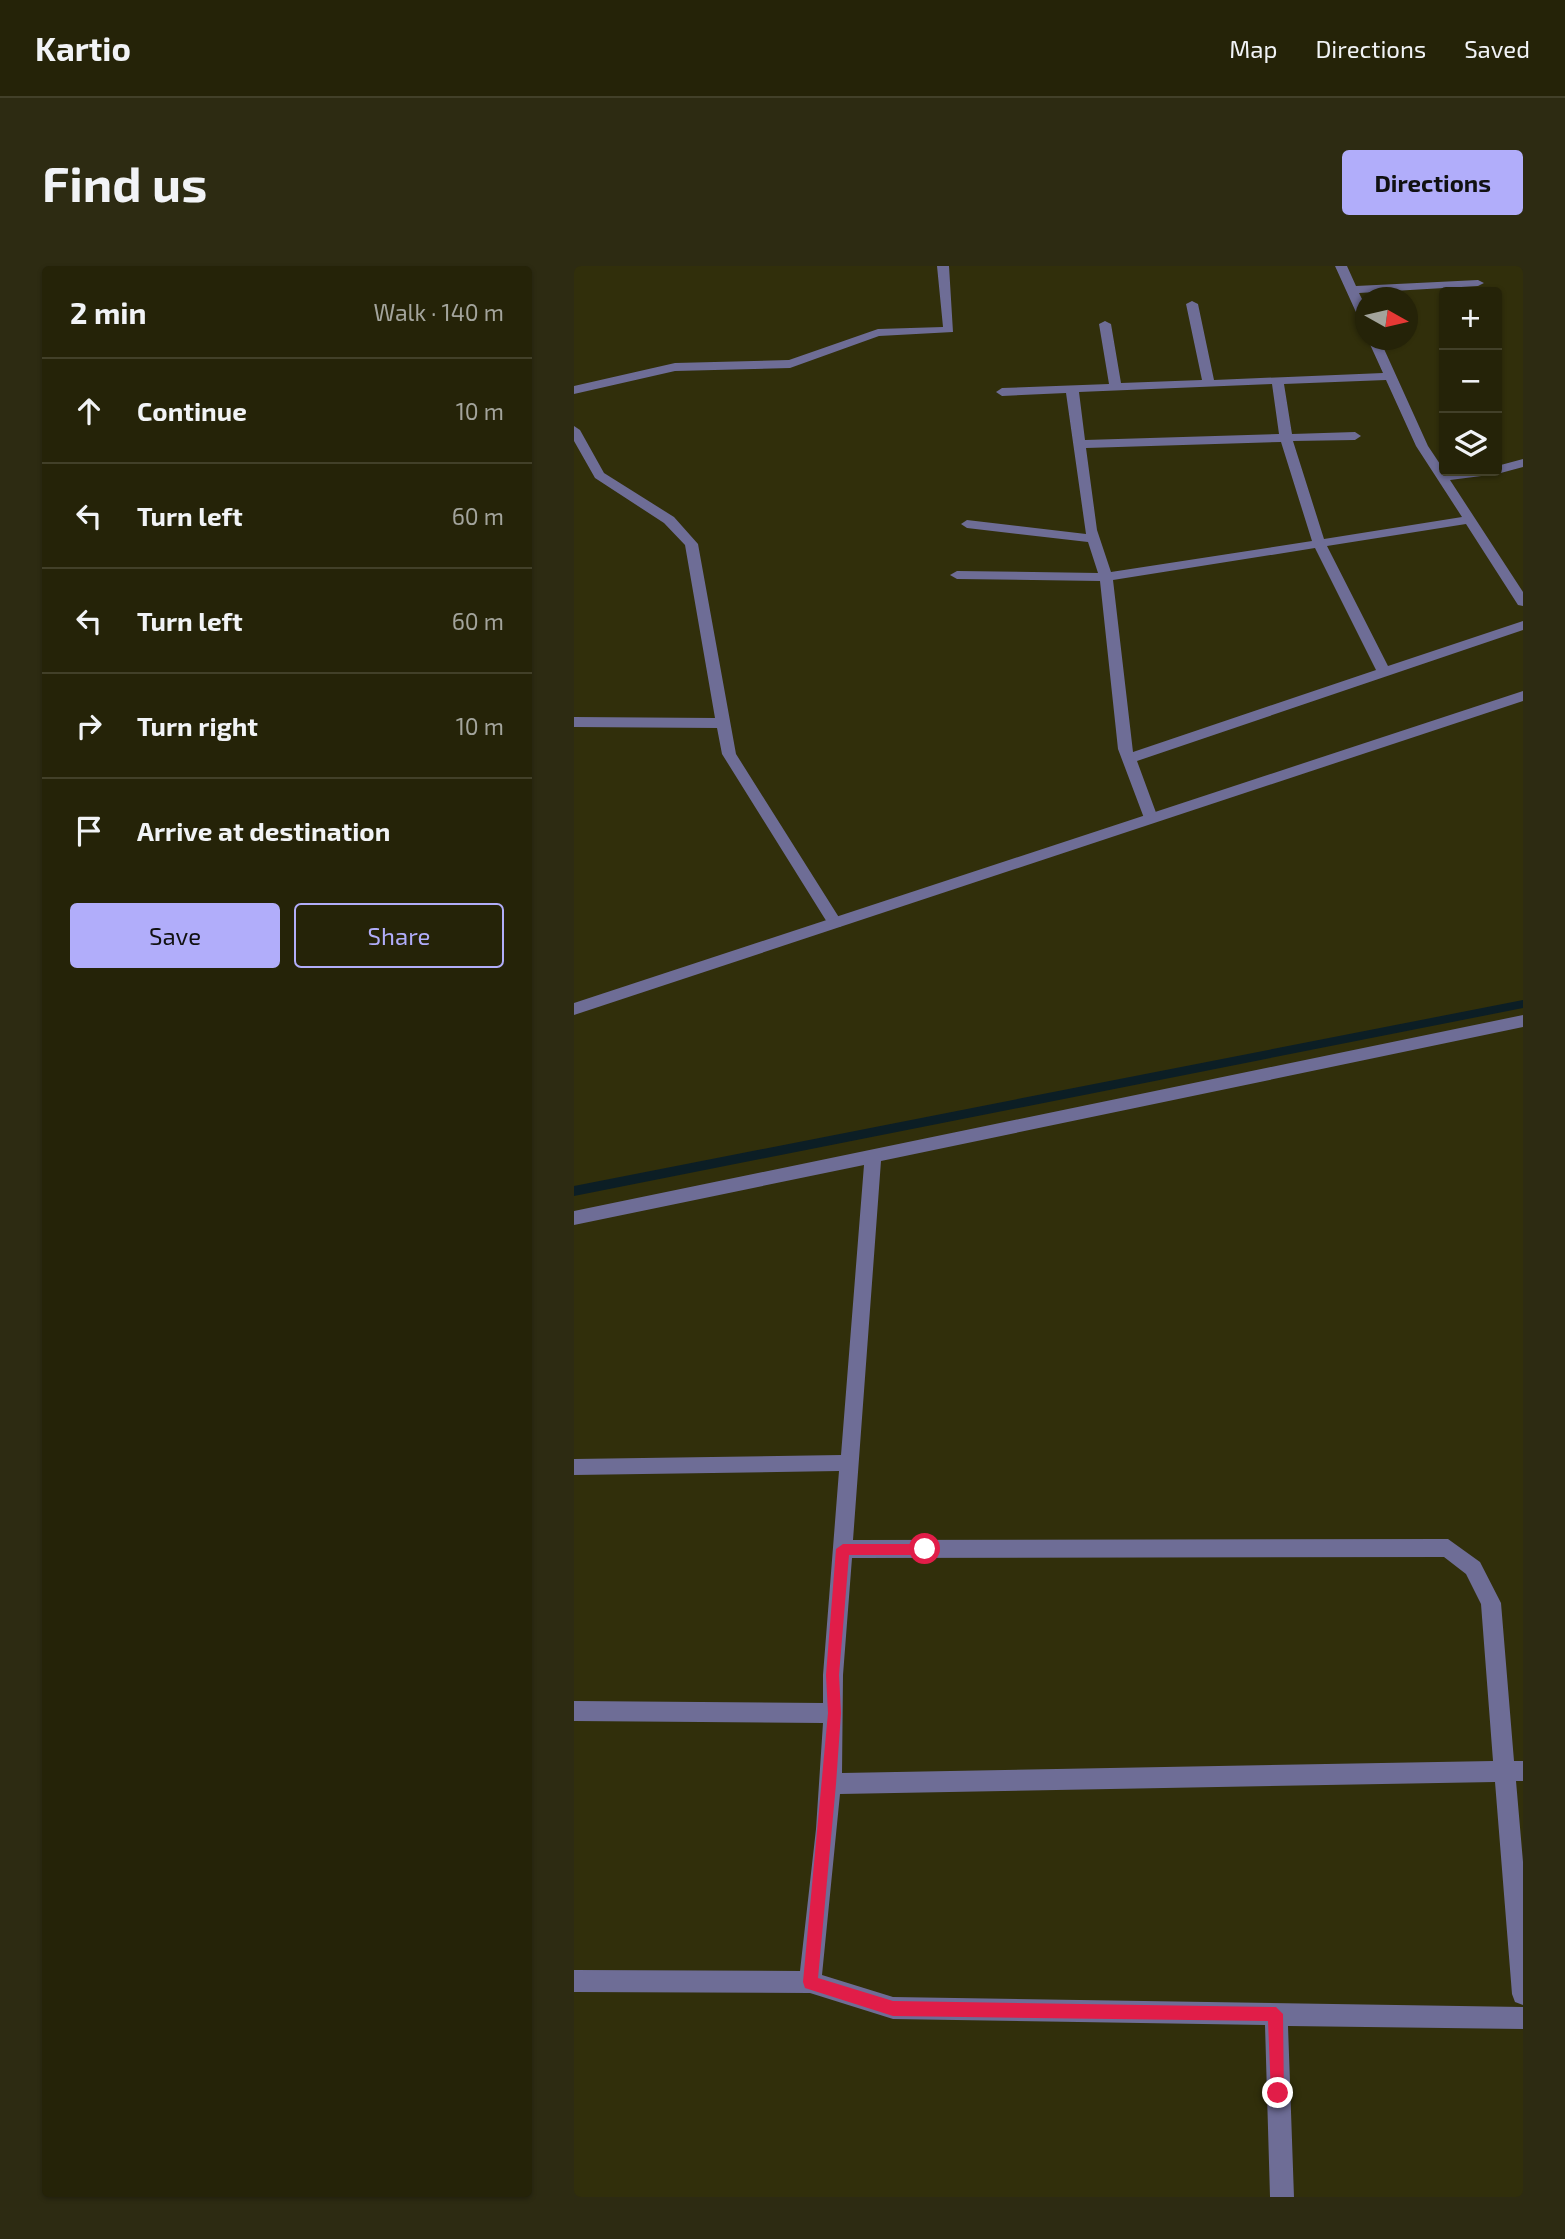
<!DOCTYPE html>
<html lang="en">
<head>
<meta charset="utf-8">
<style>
  :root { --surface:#252308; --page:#2d2b12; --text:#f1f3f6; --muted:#a3a49c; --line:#424029; --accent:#b1adfa }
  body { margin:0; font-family:"Exo 2",sans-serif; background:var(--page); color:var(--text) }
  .controls { position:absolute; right:21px; top:21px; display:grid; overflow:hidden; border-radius:7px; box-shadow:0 2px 5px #0004 }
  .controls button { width:63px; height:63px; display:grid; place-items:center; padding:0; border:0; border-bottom:2px solid var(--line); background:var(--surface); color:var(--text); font:35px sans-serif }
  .compass { position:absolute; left:781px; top:21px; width:63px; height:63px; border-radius:50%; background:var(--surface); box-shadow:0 2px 5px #0004; rotate:98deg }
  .stop { position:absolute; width:21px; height:21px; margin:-16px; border:5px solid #e11d48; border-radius:50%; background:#fff }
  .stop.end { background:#e11d48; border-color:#fff; box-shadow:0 2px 7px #0008 }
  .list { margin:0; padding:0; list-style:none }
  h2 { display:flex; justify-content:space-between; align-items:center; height:91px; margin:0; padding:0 28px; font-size:30px }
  h2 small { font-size:23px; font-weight:400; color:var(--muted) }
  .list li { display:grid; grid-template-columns:46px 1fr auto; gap:21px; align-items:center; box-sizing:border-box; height:105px; padding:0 28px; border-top:2px solid var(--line) }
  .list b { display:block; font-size:26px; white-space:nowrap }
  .list em { font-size:23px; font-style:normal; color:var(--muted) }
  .actions { display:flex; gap:14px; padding:21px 28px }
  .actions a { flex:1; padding:16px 0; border:2px solid var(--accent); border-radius:7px; text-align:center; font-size:24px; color:var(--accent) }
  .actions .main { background:var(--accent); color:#111 }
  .icon { flex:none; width:38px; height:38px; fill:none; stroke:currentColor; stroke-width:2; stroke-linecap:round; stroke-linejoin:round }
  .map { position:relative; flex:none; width:949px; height:1931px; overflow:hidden; border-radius:7px }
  header { display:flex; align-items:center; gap:42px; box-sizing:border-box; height:98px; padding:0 35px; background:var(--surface); border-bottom:2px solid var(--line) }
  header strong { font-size:33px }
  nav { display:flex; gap:38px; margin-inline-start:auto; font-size:24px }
  .intro { display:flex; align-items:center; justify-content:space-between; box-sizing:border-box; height:168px; padding:0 42px }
  h1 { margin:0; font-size:49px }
  .button { padding:18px 32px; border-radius:7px; background:var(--accent); color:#111; font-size:24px; font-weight:700 }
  main { display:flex; gap:42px; padding:0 42px }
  aside { flex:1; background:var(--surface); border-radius:7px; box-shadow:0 2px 5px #0004 }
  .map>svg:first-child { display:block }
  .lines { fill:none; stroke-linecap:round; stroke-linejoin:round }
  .stream { fill:#0c1e25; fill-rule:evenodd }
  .minor { fill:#6e6d96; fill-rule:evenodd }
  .tertiary { fill:#6e6d96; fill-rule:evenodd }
  .route { fill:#e11d48 }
</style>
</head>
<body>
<header>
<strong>Kartio</strong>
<nav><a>Map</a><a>Directions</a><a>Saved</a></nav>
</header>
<div class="intro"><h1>Find us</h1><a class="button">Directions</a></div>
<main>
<aside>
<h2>2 min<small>Walk · 140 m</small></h2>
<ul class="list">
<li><svg class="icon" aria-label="ahead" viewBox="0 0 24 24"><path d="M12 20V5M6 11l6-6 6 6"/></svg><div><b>Continue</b></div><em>10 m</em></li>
<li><svg class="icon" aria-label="left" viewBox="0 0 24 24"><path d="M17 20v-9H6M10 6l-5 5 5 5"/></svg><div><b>Turn left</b></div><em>60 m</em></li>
<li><svg class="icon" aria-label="left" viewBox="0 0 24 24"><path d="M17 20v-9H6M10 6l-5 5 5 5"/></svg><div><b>Turn left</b></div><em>60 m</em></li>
<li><svg class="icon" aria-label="right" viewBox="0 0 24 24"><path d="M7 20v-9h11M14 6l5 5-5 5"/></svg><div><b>Turn right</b></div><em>10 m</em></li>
<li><svg class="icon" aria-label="arrive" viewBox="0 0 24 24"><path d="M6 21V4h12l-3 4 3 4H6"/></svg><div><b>Arrive at destination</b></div></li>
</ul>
<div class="actions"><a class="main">Save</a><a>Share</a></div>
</aside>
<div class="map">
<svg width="949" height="1931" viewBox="0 0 949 1931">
  <rect width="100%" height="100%" fill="#312f0b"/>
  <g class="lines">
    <path class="stream" d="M949,734V742L0,930V920Z"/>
    <path class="minor" d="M363,0H375L379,66L305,70L216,102L101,105L0,128V120L101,97L215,94L304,63L369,61Z
      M761,0H773L782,20L904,14L910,17L904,20L785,27L792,41V58L786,55Z
      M618,35L624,38L640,114L809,107L794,74H806L854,180L872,207L923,205V200L949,193V201L923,208L876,214L949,326V340L944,339L892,258L753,280L814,400L949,355V364L563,495L584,552L577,557L570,552L544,483L526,315L383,313L376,309L383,305L524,307L514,276L393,262L387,258L393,254L512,268L492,127L428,130L422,126L428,122L535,118L525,58L531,55L537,58L547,117L628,114L612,38ZM812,114L842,180L888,251L750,273L719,175L781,174L787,170L781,166L718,168L710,118ZM698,118L705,168L511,174L505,126ZM707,176L738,275L537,306L523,264L512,182ZM741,282L802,404L559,486L539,314Z
      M0,160L6,164L30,207L100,251L124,278L162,488L266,653L269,657L266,661H256L148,488L143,462L0,461V451L141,452L111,279L90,257L21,212L0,175Z
      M949,749V761L307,895L279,1274L874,1273L906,1296L927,1337L940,1495H949V1515H942L949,1596V1739L941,1736L938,1728L921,1516L266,1528L248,1709L319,1731L949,1741V1763L714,1760L720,1931H696L691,1759L319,1753L236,1727L0,1726V1704L226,1705L242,1563L249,1457L0,1455V1435L249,1437V1409L265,1205L0,1209V1193L267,1189L290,899L0,959V945ZM870,1291L892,1308L907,1338L919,1495L268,1507L269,1409L278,1292Z"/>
    <path class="tertiary" d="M949,425V435L0,749V737Z"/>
  </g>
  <path class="route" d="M269,1278H351L358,1283L351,1289H275L265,1409L267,1447L262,1518L244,1712L319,1735L702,1741L709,1748L710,1832H699L697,1827L694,1755L319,1750L231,1722L229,1716L254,1447L252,1409L262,1283Z"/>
</svg>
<div class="controls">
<button>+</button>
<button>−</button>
<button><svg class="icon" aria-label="layers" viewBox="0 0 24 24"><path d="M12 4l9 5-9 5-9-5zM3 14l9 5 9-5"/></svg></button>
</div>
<svg class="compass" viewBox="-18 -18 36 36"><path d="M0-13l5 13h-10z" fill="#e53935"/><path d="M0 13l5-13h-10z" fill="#a3a49c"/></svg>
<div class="stop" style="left:351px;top:1283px"></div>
<div class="stop end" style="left:704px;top:1827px"></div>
</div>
</main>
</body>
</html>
